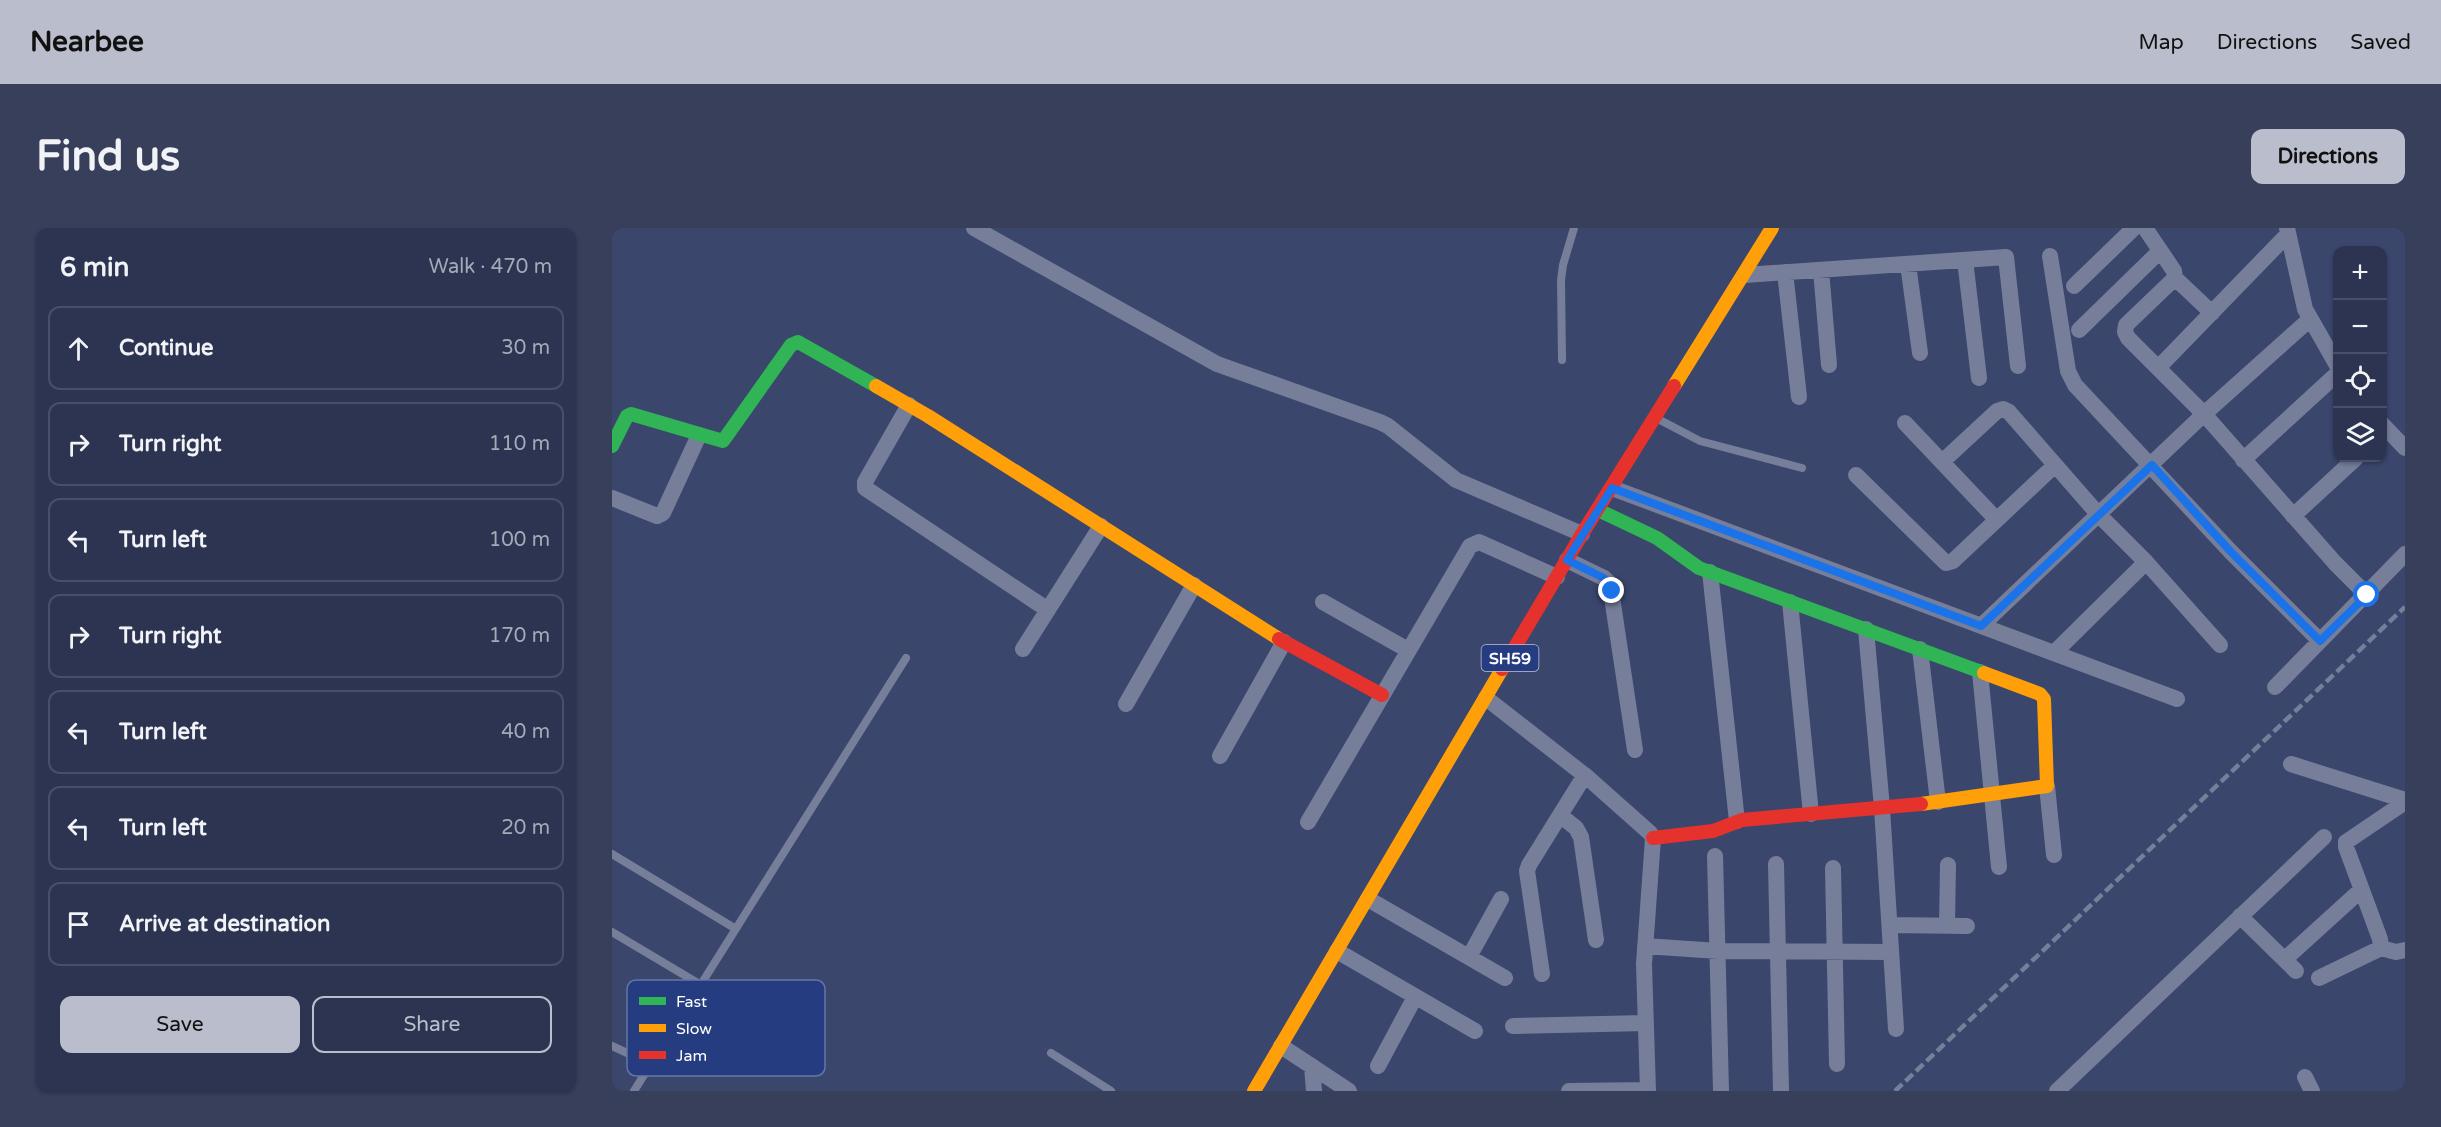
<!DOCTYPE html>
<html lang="en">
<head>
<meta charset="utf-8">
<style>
  :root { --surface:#2c3451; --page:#383f5b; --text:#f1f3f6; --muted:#a6aab7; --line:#484f68; --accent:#babecc }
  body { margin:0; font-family:"Varela Round",sans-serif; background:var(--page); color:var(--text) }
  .controls { position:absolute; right:18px; top:18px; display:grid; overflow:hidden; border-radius:12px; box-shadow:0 2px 4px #0004 }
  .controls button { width:54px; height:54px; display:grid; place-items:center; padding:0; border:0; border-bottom:2px solid var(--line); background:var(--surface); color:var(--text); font:30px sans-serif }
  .stop { position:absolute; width:18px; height:18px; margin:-14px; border:4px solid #1a73e8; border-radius:50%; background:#fff }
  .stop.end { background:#1a73e8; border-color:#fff; box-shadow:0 2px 6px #0008 }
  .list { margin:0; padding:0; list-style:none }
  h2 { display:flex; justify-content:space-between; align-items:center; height:78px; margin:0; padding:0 24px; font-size:26px }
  h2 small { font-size:20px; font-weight:400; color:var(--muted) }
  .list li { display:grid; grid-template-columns:39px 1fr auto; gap:18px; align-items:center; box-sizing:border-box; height:84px; margin:0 12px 12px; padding:0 12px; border:2px solid var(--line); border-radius:12px }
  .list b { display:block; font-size:22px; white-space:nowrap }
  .list em { font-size:20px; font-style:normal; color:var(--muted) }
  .actions { display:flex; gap:12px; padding:18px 24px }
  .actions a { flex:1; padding:14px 0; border:2px solid var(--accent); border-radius:12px; text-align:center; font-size:21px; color:var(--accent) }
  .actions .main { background:var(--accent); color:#111 }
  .icon { flex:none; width:33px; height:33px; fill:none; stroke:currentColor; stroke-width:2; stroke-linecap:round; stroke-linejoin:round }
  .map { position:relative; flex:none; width:1793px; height:863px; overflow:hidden; border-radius:12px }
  header { display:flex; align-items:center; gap:36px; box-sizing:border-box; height:84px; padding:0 30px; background:var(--accent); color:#111 }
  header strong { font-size:28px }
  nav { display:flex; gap:33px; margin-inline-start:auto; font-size:21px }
  .intro { display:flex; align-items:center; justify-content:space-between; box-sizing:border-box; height:144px; padding:0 36px }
  h1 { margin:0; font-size:42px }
  .button { padding:15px 27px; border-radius:12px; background:var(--accent); color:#111; font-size:21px; font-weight:700 }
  main { display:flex; gap:36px; padding:0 36px }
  aside { flex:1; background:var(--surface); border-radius:12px; box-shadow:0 2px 4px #0004 }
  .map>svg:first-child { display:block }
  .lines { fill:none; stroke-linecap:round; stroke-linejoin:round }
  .lane { stroke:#767e9a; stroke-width:8 }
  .street { stroke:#767e9a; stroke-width:16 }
  .fast { stroke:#30b455; stroke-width:14 }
  .slow { stroke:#ff9f0a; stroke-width:14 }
  .jam { stroke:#e5322d; stroke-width:14 }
  .rail { stroke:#767f9a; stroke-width:4.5; stroke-dasharray:10 4.5; stroke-linecap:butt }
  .route { stroke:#1a73e8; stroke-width:8 }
  .labels { text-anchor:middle; stroke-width:4.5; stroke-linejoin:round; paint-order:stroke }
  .shield { fill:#253c81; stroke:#bec4d9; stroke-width:1.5 }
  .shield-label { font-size:16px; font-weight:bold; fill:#fff }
  .key { fill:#253c81; stroke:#6676a7; stroke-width:1.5 }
  .key-label { font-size:16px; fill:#fff }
</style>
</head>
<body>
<header>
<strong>Nearbee</strong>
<nav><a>Map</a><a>Directions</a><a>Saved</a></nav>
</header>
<div class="intro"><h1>Find us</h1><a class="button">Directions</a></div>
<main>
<aside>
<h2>6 min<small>Walk · 470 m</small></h2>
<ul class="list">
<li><svg class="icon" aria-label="ahead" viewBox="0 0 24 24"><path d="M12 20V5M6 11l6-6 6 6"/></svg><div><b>Continue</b></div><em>30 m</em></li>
<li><svg class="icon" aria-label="right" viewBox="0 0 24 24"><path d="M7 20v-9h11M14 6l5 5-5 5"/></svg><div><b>Turn right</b></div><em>110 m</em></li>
<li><svg class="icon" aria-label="left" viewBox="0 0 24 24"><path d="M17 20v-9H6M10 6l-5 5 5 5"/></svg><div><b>Turn left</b></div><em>100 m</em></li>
<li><svg class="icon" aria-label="right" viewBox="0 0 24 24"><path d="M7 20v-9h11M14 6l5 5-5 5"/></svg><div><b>Turn right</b></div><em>170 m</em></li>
<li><svg class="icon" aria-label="left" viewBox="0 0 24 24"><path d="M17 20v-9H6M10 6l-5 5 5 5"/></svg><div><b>Turn left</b></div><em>40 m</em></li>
<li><svg class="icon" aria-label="left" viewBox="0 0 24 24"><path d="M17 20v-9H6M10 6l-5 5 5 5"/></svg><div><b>Turn left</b></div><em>20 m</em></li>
<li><svg class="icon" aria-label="arrive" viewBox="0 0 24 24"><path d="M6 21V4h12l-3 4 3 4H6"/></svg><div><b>Arrive at destination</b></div></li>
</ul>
<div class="actions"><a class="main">Save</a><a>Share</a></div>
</aside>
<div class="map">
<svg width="1793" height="863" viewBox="0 0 1793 863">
  <rect width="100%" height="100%" fill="#3a466c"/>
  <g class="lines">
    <path class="lane" d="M950,132L949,52L951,37L962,0
      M1046,191L1088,213L1190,240
      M0,626L124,701
      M0,704L89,757
      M0,818L39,836
      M439,825L499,863
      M22,863L294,430"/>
    <path class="street" d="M362,0L605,136L768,194L776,198L844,252L970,306
      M1533,0L1562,43L1563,50L1514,97L1513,104L1516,110L1592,186L1723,335L1755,367
      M1675,0L1693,81L1726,139
      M1438,28L1456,143L1463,157L1619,324L1708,413
      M1353,32L1367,150
      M1296,36L1308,125
      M1209,42L1217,137
      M1173,44L1187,169
      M1133,47L1394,29L1406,138
      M1563,50L1600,85
      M1462,58L1522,0
      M1467,102L1548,23
      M1546,140L1676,6
      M297,177L253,254V260L436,382
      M1293,195L1384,291
      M1770,196L1793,220
      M1631,232L1726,145
      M1330,234L1385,183L1391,181L1397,184L1486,286L1534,334L1608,417
      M1244,247L1334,335L1341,333L1443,237
      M1000,260L1565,471
      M0,270L45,288L51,285L87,207
      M1681,288L1744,230
      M955,332L992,350L998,356L1023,522
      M1098,344L1125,593
      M711,374L796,422
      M1178,374L1199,586
      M1369,398L1592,186L1697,92
      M1254,401L1270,580L1284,801
      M411,421L489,298
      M1308,421L1326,574
      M1442,425L1534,334
      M1368,444L1387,639
      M1663,459L1793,326
      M874,470L975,549L1038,605L1041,610L1032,736L1036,863
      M514,476L582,357
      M608,528L672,414
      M1679,536L1793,572
      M1435,558L1442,627
      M948,587L964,600L969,609L984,712
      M696,594L858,318L867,314L945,349
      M1103,628L1109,863
      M1164,636L1169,863
      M1221,640L1225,836
      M756,671L893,750
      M1628,688L1684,743
      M1278,697L1355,698
      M1335,698L1336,637
      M1033,718L1106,723L1279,724
      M1769,720L1784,724L1793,722
      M725,723L863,803
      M857,729L889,671
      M1673,731L1749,662
      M930,746L915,643L917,637L973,547
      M1707,750L1769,720L1768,711L1734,619V614L1793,574
      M901,798L1034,795
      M669,818L737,863
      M700,838L702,863
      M766,838L803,769
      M1693,849L1700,863
      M957,863L1036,862
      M1445,863L1712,609"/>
    <path class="fast" d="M0,218L15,188L19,186L111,213L179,117L186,114L264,158
      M986,282L1045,310L1087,340L1372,445"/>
    <path class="slow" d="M264,158L316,188L667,411
      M1062,158L1160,0
      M1309,576L1435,558L1432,471L1428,466L1372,445
      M642,863L890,441"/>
    <path class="jam" d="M667,411L770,467
      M890,441L970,306L1062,158
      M1041,610L1101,603L1130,592L1309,576"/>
    <path class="rail" d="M1283,863L1793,379"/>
  </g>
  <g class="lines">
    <path class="route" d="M1000,363L992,350L955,332L1000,260L1369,398L1540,237L1619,324L1708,413L1755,367"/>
  </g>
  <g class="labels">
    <rect class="shield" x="869.5" y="417" width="57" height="26" rx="4.5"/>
    <g class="shield-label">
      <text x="898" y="436">SH59</text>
    </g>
  </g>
  <rect x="15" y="752" width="198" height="96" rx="9" class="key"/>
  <rect x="27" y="769" width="27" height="8" fill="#30b455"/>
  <rect x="27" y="796" width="27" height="8" fill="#ff9f0a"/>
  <rect x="27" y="823" width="27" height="8" fill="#e5322d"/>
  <g class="key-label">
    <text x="64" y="779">Fast</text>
    <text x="64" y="806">Slow</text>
    <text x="64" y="833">Jam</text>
  </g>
</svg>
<div class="controls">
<button>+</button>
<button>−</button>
<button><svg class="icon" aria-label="locate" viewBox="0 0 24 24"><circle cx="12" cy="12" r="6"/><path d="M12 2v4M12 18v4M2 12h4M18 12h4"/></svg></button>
<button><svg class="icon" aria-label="layers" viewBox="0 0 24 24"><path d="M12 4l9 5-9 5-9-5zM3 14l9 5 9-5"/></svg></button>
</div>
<div class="stop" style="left:1755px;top:367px"></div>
<div class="stop end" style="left:1000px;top:363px"></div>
</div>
</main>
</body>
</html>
